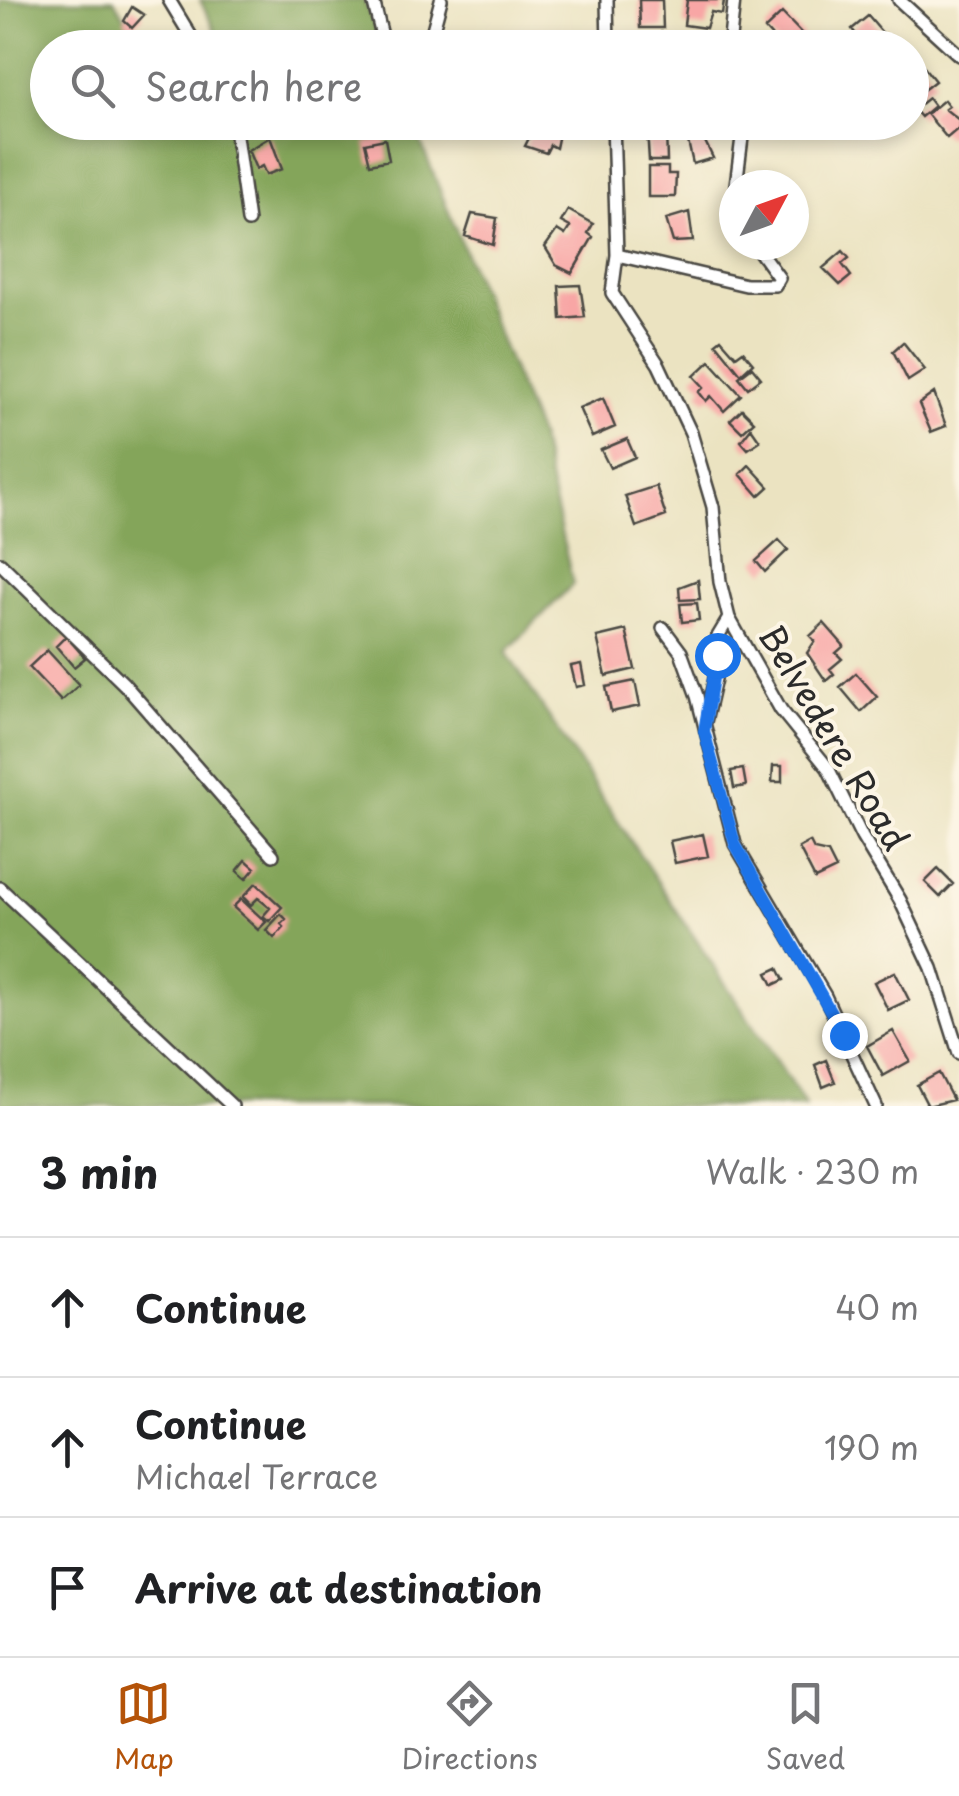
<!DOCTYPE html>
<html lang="en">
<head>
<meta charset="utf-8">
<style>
  :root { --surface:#fff; --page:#f6f6f6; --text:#202124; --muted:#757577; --line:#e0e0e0; --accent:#b45309 }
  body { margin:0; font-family:"Playpen Sans",sans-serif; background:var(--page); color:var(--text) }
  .compass { position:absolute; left:719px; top:170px; width:90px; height:90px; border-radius:50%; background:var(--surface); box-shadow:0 5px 15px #0003; rotate:49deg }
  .stop { position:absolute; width:30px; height:30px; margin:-22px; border:8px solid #1a73e8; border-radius:50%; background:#fff }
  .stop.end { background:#1a73e8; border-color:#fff; box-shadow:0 2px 10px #0008 }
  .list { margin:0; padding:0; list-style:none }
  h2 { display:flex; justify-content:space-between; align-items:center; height:130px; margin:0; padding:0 40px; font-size:42px }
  h2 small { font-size:32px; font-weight:400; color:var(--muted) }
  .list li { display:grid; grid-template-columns:65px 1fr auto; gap:30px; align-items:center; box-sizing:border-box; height:140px; padding:0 40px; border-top:2px solid var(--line) }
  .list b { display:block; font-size:38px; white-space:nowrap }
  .list p { margin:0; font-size:32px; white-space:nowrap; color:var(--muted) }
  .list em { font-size:32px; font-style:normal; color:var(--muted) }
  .icon { flex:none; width:55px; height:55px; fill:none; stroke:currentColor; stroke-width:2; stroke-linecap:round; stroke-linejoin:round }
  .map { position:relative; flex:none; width:959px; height:1106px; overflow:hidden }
  .search { position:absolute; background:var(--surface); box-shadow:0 5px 15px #0003; left:30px; right:30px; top:30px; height:110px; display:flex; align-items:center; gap:25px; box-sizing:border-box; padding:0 35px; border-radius:55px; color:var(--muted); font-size:38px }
  .sheet { height:550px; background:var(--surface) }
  nav { display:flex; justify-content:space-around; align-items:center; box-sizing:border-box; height:140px; border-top:2px solid var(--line); background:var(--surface); font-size:28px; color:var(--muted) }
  nav a { display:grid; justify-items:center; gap:5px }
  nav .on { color:var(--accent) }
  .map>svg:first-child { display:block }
  .forest { fill:#84a55a; stroke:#586842; stroke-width:2.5 }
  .building { fill:#f8a6a5 }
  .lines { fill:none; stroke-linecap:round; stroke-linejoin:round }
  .minor-casing { stroke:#484742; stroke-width:16 }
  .minor { stroke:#fff; stroke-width:11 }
  .route { stroke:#1a73e8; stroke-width:12 }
  .labels { text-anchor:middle; stroke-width:8; stroke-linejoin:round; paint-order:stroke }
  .street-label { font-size:35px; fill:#2b2b2b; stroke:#fcf5e5 }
</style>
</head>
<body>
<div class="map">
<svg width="959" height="1106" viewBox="0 0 959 1106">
  <rect width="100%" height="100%" fill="#fcf5e5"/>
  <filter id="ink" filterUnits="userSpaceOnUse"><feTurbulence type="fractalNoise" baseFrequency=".01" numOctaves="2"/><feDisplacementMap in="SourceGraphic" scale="20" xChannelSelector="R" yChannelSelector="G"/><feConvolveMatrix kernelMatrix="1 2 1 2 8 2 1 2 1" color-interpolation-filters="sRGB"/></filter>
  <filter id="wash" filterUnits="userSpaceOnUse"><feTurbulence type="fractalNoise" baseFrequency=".0048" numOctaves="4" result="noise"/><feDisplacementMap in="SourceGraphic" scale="40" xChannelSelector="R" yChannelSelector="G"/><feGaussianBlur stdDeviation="2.25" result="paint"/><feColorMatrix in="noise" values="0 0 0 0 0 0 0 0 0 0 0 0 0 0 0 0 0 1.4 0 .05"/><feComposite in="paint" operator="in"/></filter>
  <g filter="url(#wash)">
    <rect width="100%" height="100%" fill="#ebe3c1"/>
    <path class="forest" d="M0,0H114L144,47L48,48V122L413,123L539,436L573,584L506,652L806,1106H0Z
      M200,0H364L383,47H223Z"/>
    <g id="blocks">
      <path class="building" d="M639,0H662L663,28H640Z
        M687,0H724L722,14L711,12L706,28L684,25Z
        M132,7L144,15L132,28L124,21Z
        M782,13L804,36L791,48H782L765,29Z
        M868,16L890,42L883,48H866L852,29Z
        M915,56L935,81L913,98L912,59Z
        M928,98L934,106L921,117L914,109Z
        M944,100L949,106L945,109L959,120V128L947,138L927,114Z
        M537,122H552L560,129L556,148L550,145L546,153L525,146Z
        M647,129H666L667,161H649Z
        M701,133L713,158L693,164L687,137Z
        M270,137L282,169L266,175L262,166L256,169L248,150Z
        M385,139L389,160L370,164L365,143Z
        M648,167H668V174H676L675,197H648Z
        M568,210L593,224L588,233L593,237L572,273L556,265L545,247L557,230L565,235L570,227L561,222Z
        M689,212L693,241L673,242L666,219Z
        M472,214L497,218L493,245L465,236Z
        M843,251L849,258L842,264L851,276L840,285L823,268Z
        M580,285L585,317L561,319L559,286Z
        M721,339L736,356L743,351L753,363L741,374L716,343Z
        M903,342L925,370L908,381L893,351Z
        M710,361L741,395L724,411L711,396L706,401L699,392L704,387L694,376Z
        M752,367L761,378L748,388L739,377Z
        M934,393L946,426L931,432L919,404Z
        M603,398L615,427L592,437L579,408Z
        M742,409L754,421L742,432L730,420Z
        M751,428L760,441L748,449L741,441Z
        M627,439L635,457L610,468L601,450Z
        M749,465L769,487L759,496L740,474Z
        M656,486L666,516L636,527L625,496Z
        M779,540L788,550L765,572L756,561Z
        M698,580L700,599L680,600L679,587Z
        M697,603L699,620L682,622L680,604Z
        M824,623L844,646L836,653L842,659L830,669L834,674L826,681L807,653L815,641L810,636Z
        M626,630L635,669L606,676L597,637Z
        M66,636L85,658L74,667L56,646Z
        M47,650L79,685L61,701L29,667Z
        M581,664L585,685L576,687L571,666Z
        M856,673L877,697L861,712L840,687Z
        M635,681L640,706L611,712L606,687Z
        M773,766H782V782H772Z
        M743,769L746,786L734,788L731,771Z
        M703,834L708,856L675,863L670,841Z
        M810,842L814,850L828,853L836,869L815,879L799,848Z
        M246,860L255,868L246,879L237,871Z
        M938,869L953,884L940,897L925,882Z
        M256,883L282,907L269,921L263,916L270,908L258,898L251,905L243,897Z
        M241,899L266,922L258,930L233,907Z
        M281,914L286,919L281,924L284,927L274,938L266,930Z
        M778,968L784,980L773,985L767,973Z
        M895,972L909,1000L888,1010L874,982Z
        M893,1031L910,1061L883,1076L867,1046Z
        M826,1060L835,1082L823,1087L815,1065Z
        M939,1073L953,1100L928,1106L917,1085Z"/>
    </g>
  </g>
  <g filter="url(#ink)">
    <use href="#blocks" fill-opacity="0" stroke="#484742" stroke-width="2.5"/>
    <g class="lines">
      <g class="minor-casing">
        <path id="minor" d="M169,0L198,48
          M373,0L385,48
          M607,0L608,48
          M899,0L959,55
          M428,48L441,0
          M729,48L734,0
          M234,122L248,221
          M405,122L409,127L415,122
          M613,122L617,255L612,293L659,365L691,433L713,507L720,582L729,618L781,710L828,768L862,837L900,900L932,968L959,1053
          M736,185L744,122
          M617,255L746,285H775L779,278L755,245
          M0,563L124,684L273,855
          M663,628L681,652L697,696L735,844L825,996L876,1106
          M705,722L715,679L717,638L729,618
          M0,888L232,1106"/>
      </g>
      <use href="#minor" class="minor"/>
    </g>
  </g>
  <g class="lines" filter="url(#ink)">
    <path class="route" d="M717,655L704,731L735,844L844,1035"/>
  </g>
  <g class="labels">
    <g class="street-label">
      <text transform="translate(833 738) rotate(59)" y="12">Belvedere Road</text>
    </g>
  </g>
</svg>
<svg class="compass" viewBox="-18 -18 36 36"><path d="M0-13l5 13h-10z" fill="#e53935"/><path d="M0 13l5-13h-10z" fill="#757577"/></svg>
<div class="stop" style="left:717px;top:655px"></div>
<div class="stop end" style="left:844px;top:1035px"></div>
<div class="search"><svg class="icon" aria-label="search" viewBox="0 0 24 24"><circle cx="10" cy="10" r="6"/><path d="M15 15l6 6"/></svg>Search here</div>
</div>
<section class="sheet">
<h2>3 min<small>Walk · 230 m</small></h2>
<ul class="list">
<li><svg class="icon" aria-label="ahead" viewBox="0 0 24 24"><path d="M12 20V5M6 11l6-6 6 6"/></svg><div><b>Continue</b></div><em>40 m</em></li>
<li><svg class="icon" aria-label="ahead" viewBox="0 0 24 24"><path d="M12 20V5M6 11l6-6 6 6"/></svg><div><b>Continue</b><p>Michael Terrace</p></div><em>190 m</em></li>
<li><svg class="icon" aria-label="arrive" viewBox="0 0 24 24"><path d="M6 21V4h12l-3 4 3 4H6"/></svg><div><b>Arrive at destination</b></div></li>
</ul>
</section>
<nav>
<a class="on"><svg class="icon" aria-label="map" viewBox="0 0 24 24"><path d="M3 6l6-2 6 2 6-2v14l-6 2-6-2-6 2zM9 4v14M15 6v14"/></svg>Map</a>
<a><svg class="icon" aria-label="directions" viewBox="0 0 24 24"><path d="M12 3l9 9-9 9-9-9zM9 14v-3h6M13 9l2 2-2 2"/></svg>Directions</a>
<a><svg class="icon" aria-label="saved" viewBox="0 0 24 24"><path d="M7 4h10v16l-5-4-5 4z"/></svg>Saved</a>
</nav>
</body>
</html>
